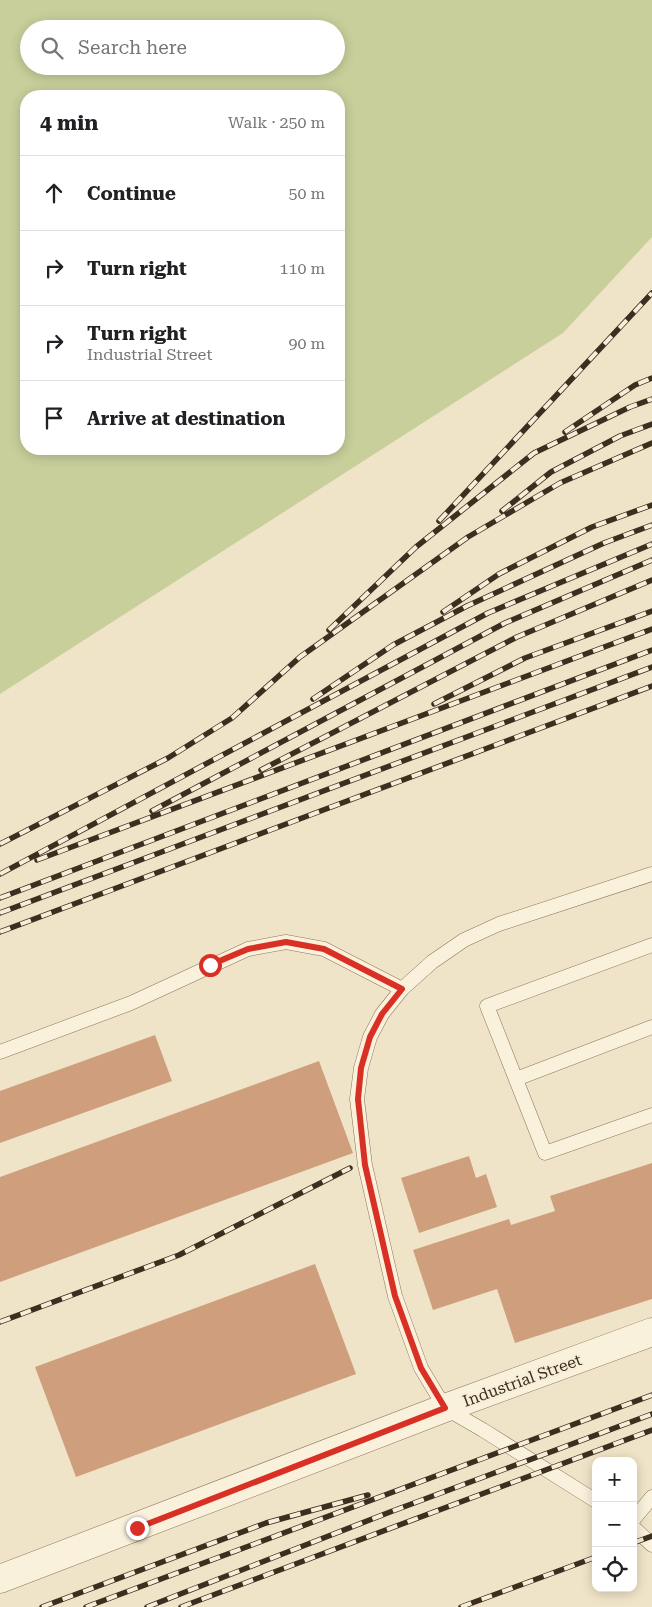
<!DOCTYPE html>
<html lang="en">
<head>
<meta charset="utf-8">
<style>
  :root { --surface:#fff; --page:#f6f6f6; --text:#202124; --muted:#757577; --line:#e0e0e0 }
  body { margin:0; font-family:"Roboto Serif",serif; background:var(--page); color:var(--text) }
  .controls { position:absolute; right:15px; bottom:15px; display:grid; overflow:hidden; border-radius:10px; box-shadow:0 2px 12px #0003 }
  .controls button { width:45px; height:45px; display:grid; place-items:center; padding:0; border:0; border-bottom:1px solid var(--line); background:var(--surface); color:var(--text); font:25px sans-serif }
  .stop { position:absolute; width:15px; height:15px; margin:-11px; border:4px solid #d93025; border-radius:50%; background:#fff }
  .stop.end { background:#d93025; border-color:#fff; box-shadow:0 1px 5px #0008 }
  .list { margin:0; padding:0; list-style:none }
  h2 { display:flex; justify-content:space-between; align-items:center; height:65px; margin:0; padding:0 20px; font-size:21px }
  h2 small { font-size:16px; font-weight:400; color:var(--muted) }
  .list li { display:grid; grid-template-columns:32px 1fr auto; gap:15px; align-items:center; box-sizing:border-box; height:75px; padding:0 20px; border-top:1px solid var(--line) }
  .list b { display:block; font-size:19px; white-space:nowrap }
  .list p { margin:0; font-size:16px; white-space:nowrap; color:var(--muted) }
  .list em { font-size:16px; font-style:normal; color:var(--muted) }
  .icon { flex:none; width:28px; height:28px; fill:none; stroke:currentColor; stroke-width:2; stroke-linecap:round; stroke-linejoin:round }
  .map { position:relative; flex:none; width:652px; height:1607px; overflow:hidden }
  .search { position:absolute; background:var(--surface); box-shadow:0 2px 12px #0003; left:20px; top:20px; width:325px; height:55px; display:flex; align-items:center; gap:12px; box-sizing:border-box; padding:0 18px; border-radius:28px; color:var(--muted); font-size:19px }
  .panel { position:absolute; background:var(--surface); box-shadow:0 2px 12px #0003; left:20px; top:90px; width:325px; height:365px; border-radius:20px }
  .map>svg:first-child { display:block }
  .green { fill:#c9cf9b; fill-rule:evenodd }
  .building { fill:#cf9f7d }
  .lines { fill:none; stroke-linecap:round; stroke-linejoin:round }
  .service-casing { stroke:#8d765c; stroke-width:15 }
  .minor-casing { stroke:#8d765c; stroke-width:29 }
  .service { stroke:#faf1dc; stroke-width:14 }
  .minor { stroke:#faf1dc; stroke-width:28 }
  .rail-casing { stroke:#3d2e20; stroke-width:5.5 }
  .rail { stroke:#f7eed8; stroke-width:4; stroke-dasharray:11; stroke-linecap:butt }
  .route { stroke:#d93025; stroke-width:6 }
  .labels { text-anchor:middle; stroke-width:4.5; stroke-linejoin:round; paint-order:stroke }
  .street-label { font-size:16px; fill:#3d2e20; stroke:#f7eed8 }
</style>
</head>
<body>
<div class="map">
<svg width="652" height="1607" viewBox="0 0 652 1607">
  <rect width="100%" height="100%" fill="#f0e4c8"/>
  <path class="green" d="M0,0H652V237L563,333L0,694ZM29,29H336V66H29ZM26,96H339V449H26Z"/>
  <path class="building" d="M155,1035L172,1081L0,1143V1091Z
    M319,1061L353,1153L0,1282V1177Z
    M469,1156L476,1178L486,1174L497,1207L419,1233L401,1178Z
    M652,1163V1299L515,1343L497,1289L433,1310L413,1250L509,1219L511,1225L555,1211L550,1196Z
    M315,1264L356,1374L76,1477L35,1367Z"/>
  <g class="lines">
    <g class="service-casing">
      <path id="service" d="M652,945L487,1006L545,1153L652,1115
        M0,1052L131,1003L248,949L286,942L324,949L402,989
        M516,1079L652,1027
        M596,1501L483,1430L445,1408L421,1368L395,1296L365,1165L357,1099L361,1068L370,1037L382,1014L402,989L432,962L464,940L499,924L652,874
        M633,1520L652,1497
        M633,1527L652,1545"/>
    </g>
    <g class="minor-casing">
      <path id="minor" d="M0,1579L445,1408L652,1332"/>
    </g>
    <use href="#service" class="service"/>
    <use href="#minor" class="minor"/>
    <g class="rail-casing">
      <path id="rail" d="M565,432L635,385L652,378
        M502,511L551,472L620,436L652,424
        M439,521L652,293
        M443,612L499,574L592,527L652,505
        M329,630L416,547L534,453L630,407L652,399
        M313,699L393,645L467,606L604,543L652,525
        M434,704L525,658L652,611
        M261,770L517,637L652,580
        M152,811L505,623L652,560
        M0,844L168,758L232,718L300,657L468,537L560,483L652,443
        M37,860L652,629
        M0,874L488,613L652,544
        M0,898L652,650
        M0,913L652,667
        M0,932L652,686
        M0,1322L179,1255L350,1168
        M633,1543L652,1536
        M42,1607L266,1523L368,1495
        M86,1607L652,1395
        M147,1607L390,1512L652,1414
        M181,1607L652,1430
        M461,1607L596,1557"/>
    </g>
    <use href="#rail" class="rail"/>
  </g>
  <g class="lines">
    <path class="route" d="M137,1528L445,1408L421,1368L395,1296L365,1165L358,1099L361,1068L370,1037L382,1014L402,989L324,949L286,942L248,949L210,965"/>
  </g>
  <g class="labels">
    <g class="street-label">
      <text transform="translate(522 1380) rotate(-20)" y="6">Industrial Street</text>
    </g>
  </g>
</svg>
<div class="controls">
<button>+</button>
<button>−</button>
<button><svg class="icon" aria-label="locate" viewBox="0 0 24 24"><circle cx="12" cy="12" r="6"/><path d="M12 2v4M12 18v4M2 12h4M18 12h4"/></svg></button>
</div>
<div class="stop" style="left:210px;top:965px"></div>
<div class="stop end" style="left:137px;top:1528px"></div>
<div class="search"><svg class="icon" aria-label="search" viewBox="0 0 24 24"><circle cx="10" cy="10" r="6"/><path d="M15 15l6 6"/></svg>Search here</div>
<section class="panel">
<h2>4 min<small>Walk · 250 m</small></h2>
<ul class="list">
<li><svg class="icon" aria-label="ahead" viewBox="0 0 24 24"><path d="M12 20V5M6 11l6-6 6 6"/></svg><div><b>Continue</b></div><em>50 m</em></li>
<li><svg class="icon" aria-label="right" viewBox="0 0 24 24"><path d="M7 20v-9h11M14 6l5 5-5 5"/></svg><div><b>Turn right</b></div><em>110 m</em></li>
<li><svg class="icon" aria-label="right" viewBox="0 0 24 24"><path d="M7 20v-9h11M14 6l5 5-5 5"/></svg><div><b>Turn right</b><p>Industrial Street</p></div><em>90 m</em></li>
<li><svg class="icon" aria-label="arrive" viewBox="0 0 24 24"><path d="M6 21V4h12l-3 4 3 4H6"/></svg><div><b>Arrive at destination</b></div></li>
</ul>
</section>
</div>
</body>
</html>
